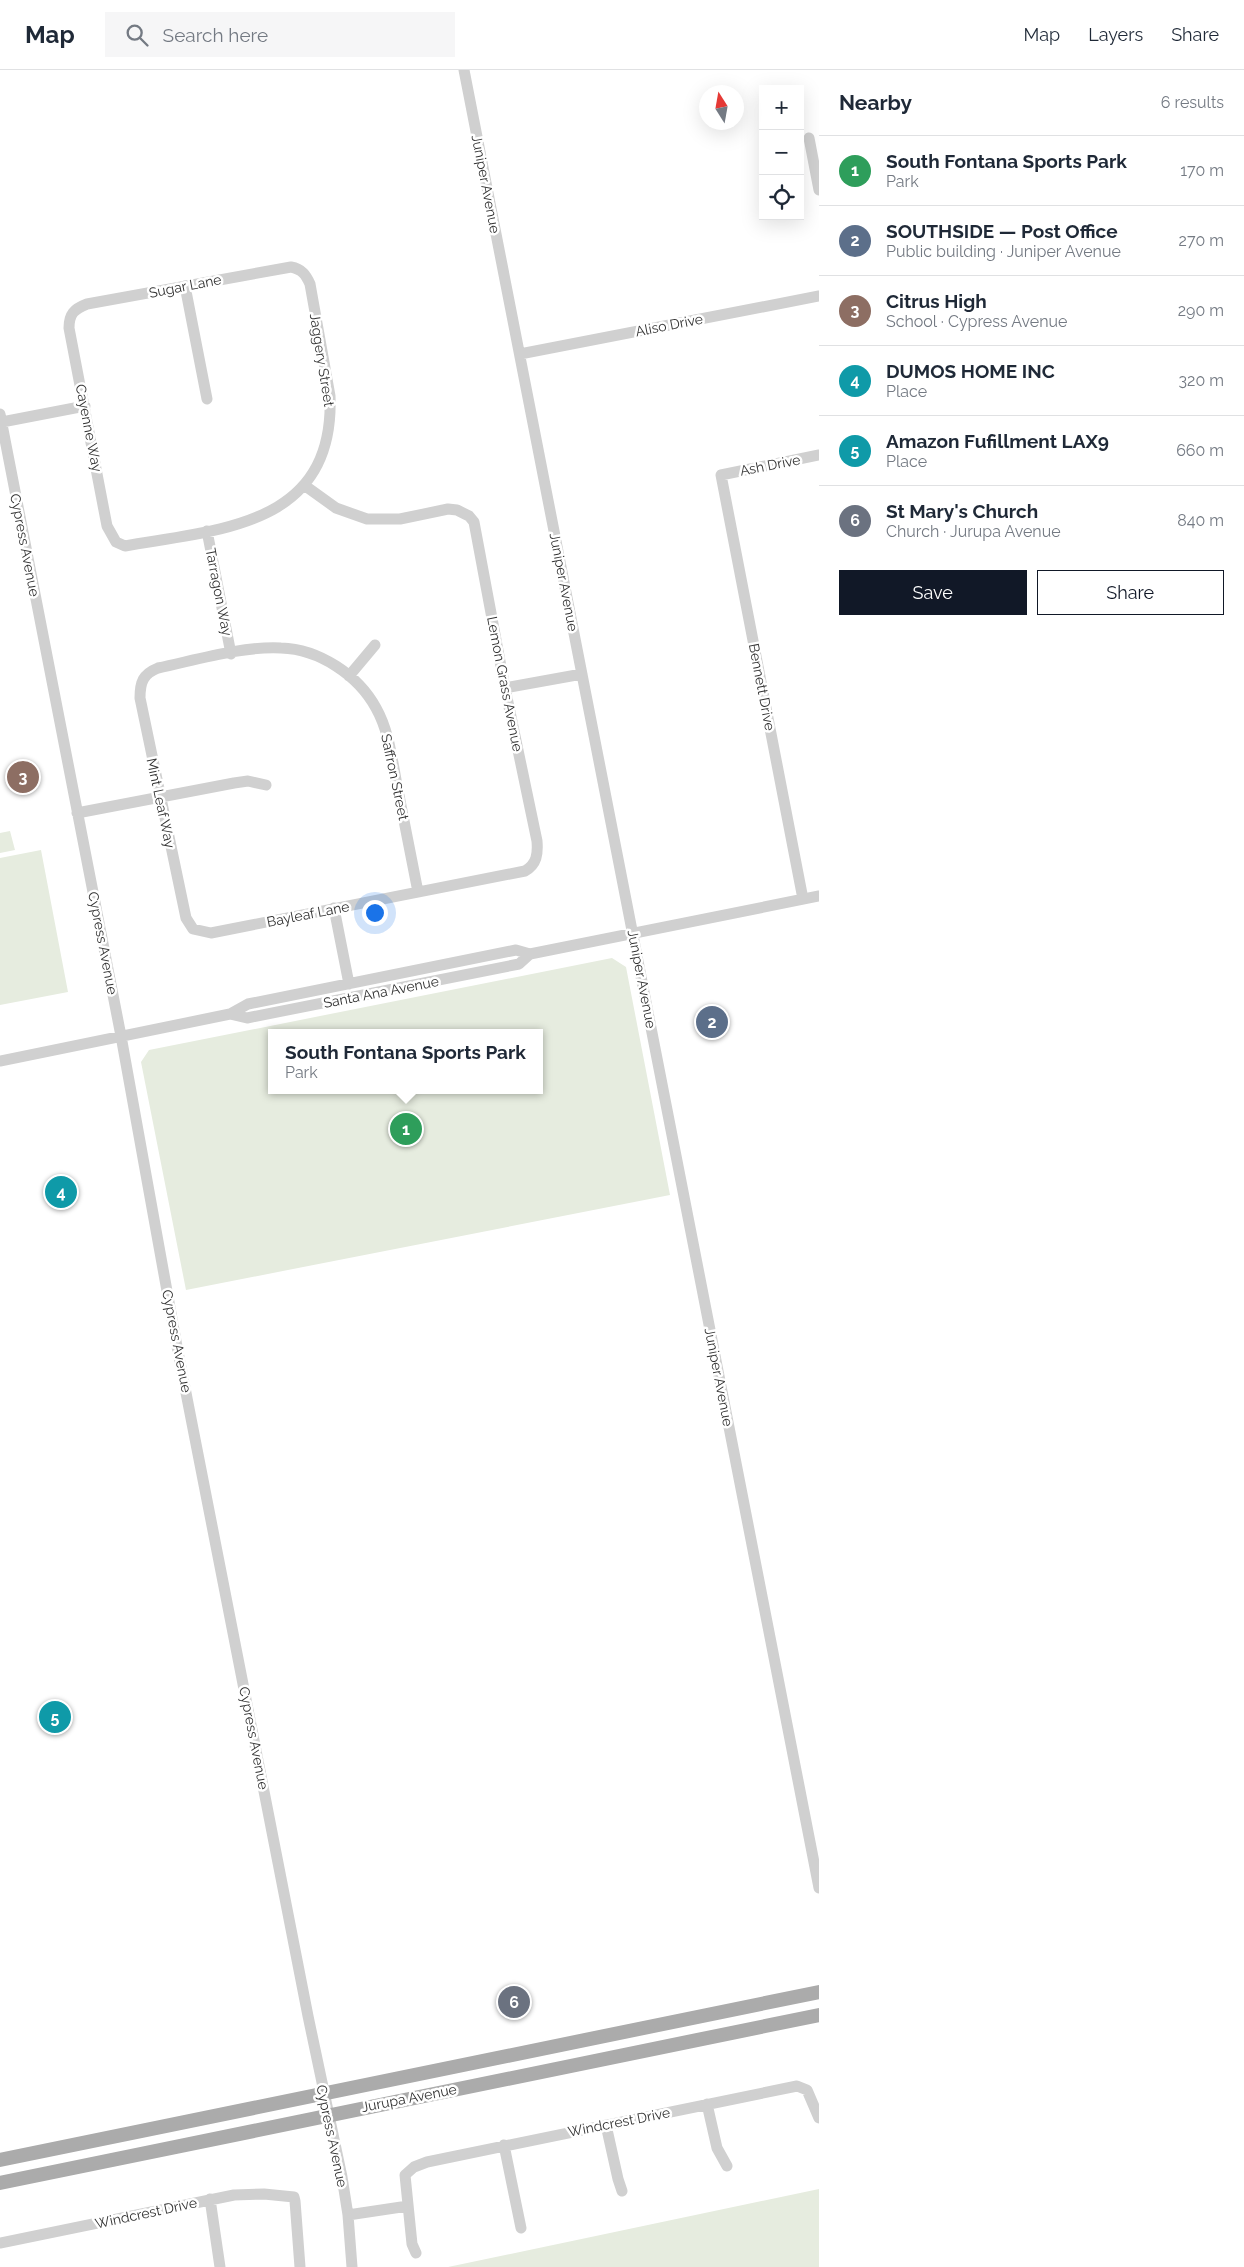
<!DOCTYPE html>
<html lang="en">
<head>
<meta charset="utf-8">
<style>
  :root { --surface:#fff; --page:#f6f6f7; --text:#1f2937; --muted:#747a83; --line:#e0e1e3; --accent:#111827 }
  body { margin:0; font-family:Raleway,sans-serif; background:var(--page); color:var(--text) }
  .controls { position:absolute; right:15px; top:15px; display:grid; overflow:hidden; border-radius:0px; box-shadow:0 5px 20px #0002 }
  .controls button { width:45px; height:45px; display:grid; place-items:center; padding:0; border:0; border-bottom:1px solid var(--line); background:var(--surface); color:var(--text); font:25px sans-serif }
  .compass { position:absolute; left:699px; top:15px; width:45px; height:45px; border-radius:50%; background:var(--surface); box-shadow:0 5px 20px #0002; rotate:349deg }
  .you { position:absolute; left:374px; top:842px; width:18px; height:18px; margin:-12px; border:4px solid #fff; border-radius:50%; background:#1a73e8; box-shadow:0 0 0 8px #1a73e833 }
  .badge { display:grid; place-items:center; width:32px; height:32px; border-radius:50%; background:var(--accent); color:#fff; font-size:16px; font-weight:700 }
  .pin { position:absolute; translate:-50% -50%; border:2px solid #fff; box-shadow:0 1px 5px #0006 }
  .popup { position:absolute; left:268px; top:959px; width:275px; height:65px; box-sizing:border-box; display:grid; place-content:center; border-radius:0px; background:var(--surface); filter:drop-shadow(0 1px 4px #0005); font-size:16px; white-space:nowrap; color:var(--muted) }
  .popup b { font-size:19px; color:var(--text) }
  .popup::after { content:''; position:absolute; left:50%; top:100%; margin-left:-10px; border:10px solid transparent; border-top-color:var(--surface) }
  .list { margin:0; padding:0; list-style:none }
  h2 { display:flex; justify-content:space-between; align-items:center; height:65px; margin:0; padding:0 20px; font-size:21px }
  h2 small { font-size:16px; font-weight:400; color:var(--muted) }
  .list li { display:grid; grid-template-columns:32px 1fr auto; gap:15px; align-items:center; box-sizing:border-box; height:70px; padding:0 20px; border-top:1px solid var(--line) }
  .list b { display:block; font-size:19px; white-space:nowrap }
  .list p { margin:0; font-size:16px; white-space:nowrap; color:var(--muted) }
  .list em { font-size:16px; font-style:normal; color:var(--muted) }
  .actions { display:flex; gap:10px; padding:15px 20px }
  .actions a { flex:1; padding:11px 0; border:1px solid var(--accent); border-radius:0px; text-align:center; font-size:18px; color:var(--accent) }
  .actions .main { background:var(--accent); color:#fff }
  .icon { flex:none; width:28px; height:28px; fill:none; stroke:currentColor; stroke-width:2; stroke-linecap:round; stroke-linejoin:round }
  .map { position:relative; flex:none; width:819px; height:2197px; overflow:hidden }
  header { display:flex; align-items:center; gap:30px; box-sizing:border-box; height:70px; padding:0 25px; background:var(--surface); border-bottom:1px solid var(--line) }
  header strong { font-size:24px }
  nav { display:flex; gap:28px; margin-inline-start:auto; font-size:18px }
  .search { width:350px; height:45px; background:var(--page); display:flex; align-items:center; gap:12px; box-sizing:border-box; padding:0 18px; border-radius:0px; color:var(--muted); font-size:19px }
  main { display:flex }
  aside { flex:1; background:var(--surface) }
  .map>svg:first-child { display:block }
  .green { fill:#e6ecdf; fill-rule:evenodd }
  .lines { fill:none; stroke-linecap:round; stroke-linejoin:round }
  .minor { stroke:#d0d0d0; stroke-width:11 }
  .major { stroke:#ababab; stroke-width:14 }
  .labels { text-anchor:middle; stroke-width:5; stroke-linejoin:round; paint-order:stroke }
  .street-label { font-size:14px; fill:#333; stroke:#fff }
</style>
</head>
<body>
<header>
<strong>Map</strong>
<div class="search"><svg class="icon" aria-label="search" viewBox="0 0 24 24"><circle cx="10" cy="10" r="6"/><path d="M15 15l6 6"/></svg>Search here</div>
<nav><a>Map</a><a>Layers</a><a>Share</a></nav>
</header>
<main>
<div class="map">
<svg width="819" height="2197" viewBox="0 0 819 2197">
  <rect width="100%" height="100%" fill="#fff"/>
  <path class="green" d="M10,761L15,780L0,783V763Z
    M41,780L68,922L0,935V788Z
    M612,888L626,897L670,1125L186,1220L141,992L149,980ZM272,963H540V1020H272Z
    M819,2119V2197H448Z"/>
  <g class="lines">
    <path class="minor" d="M464,0L819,1818
      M809,68L819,120
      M291,197C302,199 306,205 310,214L330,326C335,456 221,459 125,476L116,472L107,456L69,258C69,244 74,239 87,234Z
      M185,216L207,329
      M520,284L819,226
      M0,344L121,966L178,1282L308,1946L342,2107L348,2145L352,2197
      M2,352L85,336
      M304,415L336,438L367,449H400L448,439L457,440L469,446L474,452L505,618L537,771C538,784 537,794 525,801L211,863L193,859L186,848L140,628C140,612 143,604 158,598C196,590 242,576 281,578C319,579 358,605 376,638C389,661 392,689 397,715C404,751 411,786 418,822
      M207,461L231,584
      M349,606L375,575
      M505,618L582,604
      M77,743L234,713L248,711L266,715
      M803,829L721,405L819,385
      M334,838L349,914
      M230,944L247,948L519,894L530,884
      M0,991L230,944L248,934L516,880L530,884L819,826
      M707,2034L717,2078L727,2096
      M606,2055L618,2109L622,2121
      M504,2075L521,2158
      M210,2129L220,2197
      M348,2145L408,2136
      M0,2173L234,2125L264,2124L294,2127L295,2131L300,2197
      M416,2183L412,2174L405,2105L414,2097L427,2092L797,2016L807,2020L819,2048"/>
    <path class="major" d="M0,2090L819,1922
      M0,2113L819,1945"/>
  </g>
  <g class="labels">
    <g class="street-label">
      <text transform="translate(486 114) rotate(79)" y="5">Juniper Avenue</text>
      <text transform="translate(185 216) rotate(-11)" y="5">Sugar Lane</text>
      <text transform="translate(669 255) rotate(-11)" y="5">Aliso Drive</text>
      <text transform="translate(322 290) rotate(81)" y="5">Jaggery Street</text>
      <text transform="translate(89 358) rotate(79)" y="5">Cayenne Way</text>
      <text transform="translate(770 395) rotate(-11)" y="5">Ash Drive</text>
      <text transform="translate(25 475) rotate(79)" y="5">Cypress Avenue</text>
      <text transform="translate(564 512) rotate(79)" y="5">Juniper Avenue</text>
      <text transform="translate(219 522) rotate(79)" y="5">Tarragon Way</text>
      <text transform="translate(505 614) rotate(79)" y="5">Lemon Grass Avenue</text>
      <text transform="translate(762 617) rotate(79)" y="5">Bennett Drive</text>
      <text transform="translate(395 707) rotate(78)" y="5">Saffron Street</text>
      <text transform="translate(161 733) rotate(78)" y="5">Mint Leaf Way</text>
      <text transform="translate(308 844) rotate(-11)" y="5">Bayleaf Lane</text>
      <text transform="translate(103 873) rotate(79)" y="5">Cypress Avenue</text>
      <text transform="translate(642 909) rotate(79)" y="5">Juniper Avenue</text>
      <text transform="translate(381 922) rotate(-11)" y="5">Santa Ana Avenue</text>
      <text transform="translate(177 1271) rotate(79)" y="5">Cypress Avenue</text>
      <text transform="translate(719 1307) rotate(79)" y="5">Juniper Avenue</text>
      <text transform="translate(254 1668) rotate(79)" y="5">Cypress Avenue</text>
      <text transform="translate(409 2028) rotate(-11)" y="5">Jurupa Avenue</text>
      <text transform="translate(619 2052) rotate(-11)" y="5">Windcrest Drive</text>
      <text transform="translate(332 2066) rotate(78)" y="5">Cypress Avenue</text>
      <text transform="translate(146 2143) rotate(-12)" y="5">Windcrest Drive</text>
    </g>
  </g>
</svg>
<div class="controls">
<button>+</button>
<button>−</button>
<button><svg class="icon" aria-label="locate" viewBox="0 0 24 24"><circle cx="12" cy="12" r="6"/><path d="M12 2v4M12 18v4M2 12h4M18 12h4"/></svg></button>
</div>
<svg class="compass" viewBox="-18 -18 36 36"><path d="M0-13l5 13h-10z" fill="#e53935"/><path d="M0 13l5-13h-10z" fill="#747a83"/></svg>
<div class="you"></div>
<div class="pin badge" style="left:406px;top:1059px;background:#2e9e5b">1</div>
<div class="popup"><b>South Fontana Sports Park</b>Park</div>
<div class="pin badge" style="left:712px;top:952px;background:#5c6f8a">2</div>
<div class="pin badge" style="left:23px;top:707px;background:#8d6e63">3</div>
<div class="pin badge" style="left:61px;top:1122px;background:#0f9aa8">4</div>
<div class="pin badge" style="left:55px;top:1647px;background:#0f9aa8">5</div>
<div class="pin badge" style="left:514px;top:1932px;background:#6b7280">6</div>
</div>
<aside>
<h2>Nearby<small>6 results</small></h2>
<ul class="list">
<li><span class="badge" style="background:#2e9e5b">1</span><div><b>South Fontana Sports Park</b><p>Park</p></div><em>170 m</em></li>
<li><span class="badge" style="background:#5c6f8a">2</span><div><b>SOUTHSIDE — Post Office</b><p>Public building · Juniper Avenue</p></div><em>270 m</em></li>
<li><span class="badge" style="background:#8d6e63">3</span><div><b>Citrus High</b><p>School · Cypress Avenue</p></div><em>290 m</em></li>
<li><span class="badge" style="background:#0f9aa8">4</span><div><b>DUMOS HOME INC</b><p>Place</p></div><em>320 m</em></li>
<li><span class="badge" style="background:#0f9aa8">5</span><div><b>Amazon Fufillment LAX9</b><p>Place</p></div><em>660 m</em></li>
<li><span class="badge" style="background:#6b7280">6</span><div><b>St Mary's Church</b><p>Church · Jurupa Avenue</p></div><em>840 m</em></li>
</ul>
<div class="actions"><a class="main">Save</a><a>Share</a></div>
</aside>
</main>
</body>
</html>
